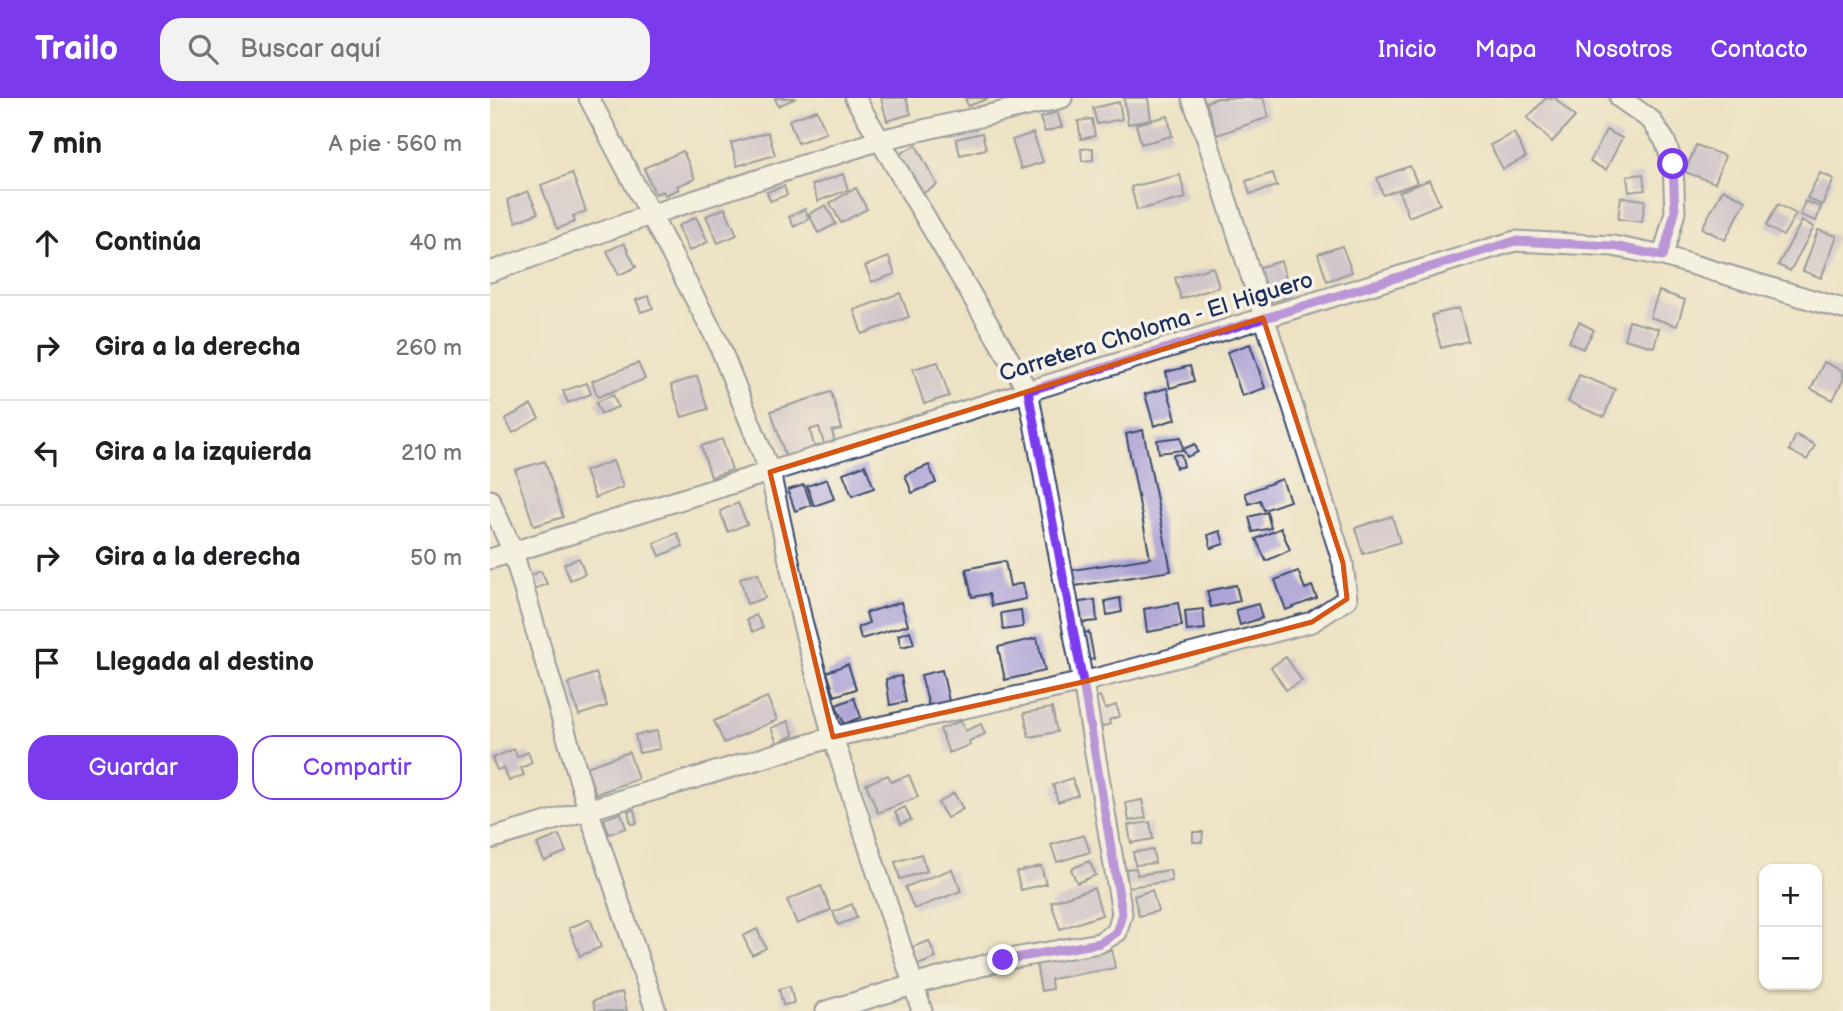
<!DOCTYPE html>
<html lang="es">
<head>
<meta charset="utf-8">
<style>
  :root { --surface:#fff; --page:#f2f2f2; --text:#202124; --muted:#757577; --line:#e0e0e0; --accent:#7c3aed }
  body { margin:0; font-family:"Balsamiq Sans",sans-serif; background:var(--page); color:var(--text) }
  .controls { position:absolute; right:21px; bottom:21px; display:grid; overflow:hidden; border-radius:14px; box-shadow:0 2px 5px #0004 }
  .controls button { width:63px; height:63px; display:grid; place-items:center; padding:0; border:0; border-bottom:2px solid var(--line); background:var(--surface); color:var(--text); font:35px sans-serif }
  .stop { position:absolute; width:21px; height:21px; margin:-16px; border:5px solid #7c3aed; border-radius:50%; background:#fff }
  .stop.end { background:#7c3aed; border-color:#fff; box-shadow:0 2px 7px #0008 }
  .list { margin:0; padding:0; list-style:none }
  h2 { display:flex; justify-content:space-between; align-items:center; height:91px; margin:0; padding:0 28px; font-size:30px }
  h2 small { font-size:23px; font-weight:400; color:var(--muted) }
  .list li { display:grid; grid-template-columns:46px 1fr auto; gap:21px; align-items:center; box-sizing:border-box; height:105px; padding:0 28px; border-top:2px solid var(--line) }
  .list b { display:block; font-size:26px; white-space:nowrap }
  .list em { font-size:23px; font-style:normal; color:var(--muted) }
  .actions { display:flex; gap:14px; padding:21px 28px }
  .actions a { flex:1; padding:16px 0; border:2px solid var(--accent); border-radius:21px; text-align:center; font-size:24px; color:var(--accent) }
  .actions .main { background:var(--accent); color:#fff }
  .icon { flex:none; width:38px; height:38px; fill:none; stroke:currentColor; stroke-width:2; stroke-linecap:round; stroke-linejoin:round }
  .map { position:relative; flex:none; width:1353px; height:913px; overflow:hidden }
  header { display:flex; align-items:center; gap:42px; box-sizing:border-box; height:98px; padding:0 35px; background:var(--accent); color:#fff }
  header strong { font-size:33px }
  nav { display:flex; gap:38px; margin-inline-start:auto; font-size:24px }
  .search { width:490px; height:63px; background:var(--page); display:flex; align-items:center; gap:18px; box-sizing:border-box; padding:0 24px; border-radius:21px; color:var(--muted); font-size:26px }
  main { display:flex }
  aside { flex:1; background:var(--surface) }
  .map>svg:first-child { display:block }
  .building { fill:#ada3d6 }
  .lines { fill:none; stroke-linecap:round; stroke-linejoin:round }
  .minor-casing { stroke:#3a4a6d; stroke-width:23 }
  .minor { stroke:#fff; stroke-width:19 }
  .route { stroke:#7c3aed; stroke-width:9 }
  .marked { fill:none; stroke:#d45514; stroke-width:5; stroke-linejoin:round }
  .labels { text-anchor:middle; stroke-width:7; stroke-linejoin:round; paint-order:stroke }
  .street-label { font-size:23px; fill:#1b2f5e; stroke:#f7f3e8 }
</style>
</head>
<body>
<header>
<strong>Trailo</strong>
<div class="search"><svg class="icon" aria-label="search" viewBox="0 0 24 24"><circle cx="10" cy="10" r="6"/><path d="M15 15l6 6"/></svg>Buscar aquí</div>
<nav><a>Inicio</a><a>Mapa</a><a>Nosotros</a><a>Contacto</a></nav>
</header>
<main>
<aside>
<h2>7 min<small>A pie · 560 m</small></h2>
<ul class="list">
<li><svg class="icon" aria-label="ahead" viewBox="0 0 24 24"><path d="M12 20V5M6 11l6-6 6 6"/></svg><div><b>Continúa</b></div><em>40 m</em></li>
<li><svg class="icon" aria-label="right" viewBox="0 0 24 24"><path d="M7 20v-9h11M14 6l5 5-5 5"/></svg><div><b>Gira a la derecha</b></div><em>260 m</em></li>
<li><svg class="icon" aria-label="left" viewBox="0 0 24 24"><path d="M17 20v-9H6M10 6l-5 5 5 5"/></svg><div><b>Gira a la izquierda</b></div><em>210 m</em></li>
<li><svg class="icon" aria-label="right" viewBox="0 0 24 24"><path d="M7 20v-9h11M14 6l5 5-5 5"/></svg><div><b>Gira a la derecha</b></div><em>50 m</em></li>
<li><svg class="icon" aria-label="arrive" viewBox="0 0 24 24"><path d="M6 21V4h12l-3 4 3 4H6"/></svg><div><b>Llegada al destino</b></div></li>
</ul>
<div class="actions"><a class="main">Guardar</a><a>Compartir</a></div>
</aside>
<div class="map">
<svg width="1353" height="913" viewBox="0 0 1353 913">
  <rect width="100%" height="100%" fill="#f7f3e8"/>
  <filter id="ink" filterUnits="userSpaceOnUse"><feTurbulence type="fractalNoise" baseFrequency=".0143" numOctaves="2"/><feDisplacementMap in="SourceGraphic" scale="14" xChannelSelector="R" yChannelSelector="G"/><feConvolveMatrix kernelMatrix="1 2 1 2 8 2 1 2 1" color-interpolation-filters="sRGB"/></filter>
  <filter id="wash" filterUnits="userSpaceOnUse"><feTurbulence type="fractalNoise" baseFrequency=".00686" numOctaves="4" result="noise"/><feDisplacementMap in="SourceGraphic" scale="28" xChannelSelector="R" yChannelSelector="G"/><feGaussianBlur stdDeviation="1.57" result="paint"/><feColorMatrix in="noise" values="0 0 0 0 0 0 0 0 0 0 0 0 0 0 0 0 0 1.4 0 .05"/><feComposite in="paint" operator="in"/></filter>
  <g filter="url(#wash)">
    <rect width="100%" height="100%" fill="#ede2c3"/>
    <g id="blocks">
      <path class="building" d="M285,0H306L288,8Z
        M391,0H416L421,16L397,23Z
        M475,0H500L478,8Z
        M634,0H658L661,22L638,26Z
        M728,0H773L779,19L727,37L716,4Z
        M1056,0H1065L1085,19L1062,44L1037,20Z
        M629,4L632,21L607,26L603,10Z
        M327,12L336,35L308,45L299,22Z
        M567,14L572,29L555,34L550,20Z
        M678,18L682,38L651,46L646,26Z
        M602,21L605,38L591,41L588,23Z
        M1116,32L1132,40L1116,72L1100,64Z
        M278,34L285,57L247,68L241,45Z
        M492,35L496,51L470,57L466,41Z
        M543,35L553,64L531,71L522,42Z
        M1024,35L1036,59L1013,71L1000,47Z
        M426,47L447,87L421,102L399,62Z
        M1206,47L1235,58L1225,85L1195,74Z
        M603,50V62L592,63L591,51Z
        M193,53L205,81L187,88L189,91L175,97L173,93L165,96L154,70Z
        M920,68L927,85L893,97L887,80Z
        M82,75L96,113L83,118L85,124L67,131L51,87Z
        M783,75L787,88L760,96L756,83Z
        M1330,75L1344,81L1332,107L1317,100Z
        M353,76L358,92L328,103L322,87Z
        M1153,76L1155,92L1139,94L1137,78Z
        M690,77L696,100L647,112L641,89Z
        M939,82L950,106L919,119L909,94Z
        M294,88L297,97L280,103L277,94Z
        M366,90L377,111L351,125L340,105Z
        M1233,91L1256,103L1235,142L1212,130Z
        M38,93L48,115L26,124L17,102Z
        M1131,99L1155,102L1152,124L1128,121Z
        M1315,103L1331,109L1326,123L1310,117Z
        M1288,106L1306,116L1293,138L1276,128Z
        M336,107L346,126L328,135L319,116Z
        M235,110L247,137L228,145L216,118Z
        M315,111L319,121L304,129L299,119Z
        M206,119L218,144L199,153L188,128Z
        M1312,123L1324,129L1300,173L1288,167Z
        M1328,132L1347,138L1331,180L1313,173Z
        M134,145L146,169L129,177L117,153Z
        M852,148L862,174L837,183L828,156Z
        M399,159L405,176L382,184L375,168Z
        M791,163L801,198L770,207L760,172Z
        M723,169L729,189L691,201L685,180Z
        M1169,193L1195,202L1187,228L1160,219Z
        M410,195L419,219L372,236L364,212Z
        M159,198L163,210L151,214L146,202Z
        M969,210L978,243L951,250L942,217Z
        M1139,223L1169,231L1164,249L1134,241Z
        M1089,224L1104,232L1093,251L1079,244Z
        M760,246L775,290L752,298L737,254Z
        M448,264L459,298L434,306L423,271Z
        M1334,264L1353,273V282L1343,302L1321,291Z
        M148,265L155,281L108,299L102,283Z
        M700,268L704,283L680,290L676,274Z
        M1089,277L1125,291L1114,319L1078,304Z
        M207,278L218,311L192,319L181,287Z
        M97,285L101,296L78,305L73,293Z
        M677,290L686,321L664,328L655,296Z
        M341,294L352,331L342,333L345,345L335,349L329,329L320,332L325,351L296,360L281,313Z
        M123,297L128,309L111,316L106,304Z
        M41,307L49,320L23,335L15,321Z
        M653,332L681,473L572,490L570,474L660,460L636,336Z
        M1306,337L1325,347L1317,362L1299,352Z
        M691,339L693,352L669,355L667,342Z
        M232,341L242,372L221,379L211,348Z
        M705,346L708,354L697,359L693,351Z
        M691,356L694,368L686,370L683,357Z
        M55,363L73,419L44,428L25,372Z
        M123,363L133,389L105,400L95,373Z
        M375,367L384,390L362,398L353,375Z
        M439,367L446,385L422,395L415,377Z
        M337,381L344,401L324,408L317,388Z
        M792,381L800,403L774,412L770,402L759,406L755,395Z
        M314,387L321,407L305,413L298,392Z
        M248,405L257,426L238,434L230,413Z
        M777,414L781,430L763,434L759,419Z
        M902,418L910,444L873,456L865,430Z
        M791,430L800,452L776,463L766,441Z
        M730,433L734,446L721,450L718,437Z
        M187,435L193,448L170,458L164,445Z
        M89,460L95,476L80,482L74,466Z
        M515,463L520,488L533,485L536,501L502,508L499,496L482,499L476,471Z
        M51,473L57,486L41,492L36,479Z
        M808,473L815,491L822,488L827,500L796,512L785,482Z
        M268,475L275,500L257,506L250,480Z
        M746,487L750,503L721,509L717,493Z
        M630,500L632,514L617,517L615,503Z
        M605,502L607,523L578,526L576,506Z
        M411,504L418,527L371,541L368,529L379,525L376,515Z
        M688,505L692,528L657,534L654,511Z
        M768,506L772,520L750,527L746,512Z
        M713,511L715,531L697,533L695,513Z
        M531,512L533,529L513,532L511,515Z
        M266,517L273,529L263,534L257,522Z
        M420,533L424,546L411,549L408,537Z
        M599,534L604,561L582,565L578,538Z
        M547,540L555,573L515,582L508,549Z
        M796,559L812,583L796,592L781,569Z
        M358,566L366,591L345,598L337,574Z
        M452,572L459,603L439,608L431,577Z
        M106,575L117,608L89,617L78,585Z
        M411,578L416,604L400,607L396,581Z
        M610,598L615,611L626,607L630,618L619,622L620,626L603,632L593,605Z
        M277,599L287,622L234,645L224,623Z
        M364,600L371,619L354,626L346,607Z
        M562,610L567,634L539,639L534,615Z
        M298,623L304,637L287,645L281,630Z
        M471,623L475,633L491,626L495,636L479,643L480,647L459,655L450,631Z
        M167,633L170,651L149,655L145,637Z
        M24,651L27,659L38,654L42,665L31,670L34,677L19,683L14,670L7,672L2,660Z
        M139,654L148,681L106,696L96,669Z
        M398,677L401,684L419,677L428,699L388,715L376,686Z
        M582,680L588,697L568,704L563,687Z
        M464,695L473,711L457,720L448,705Z
        M652,702L656,720L639,723L636,705Z
        M415,709L421,722L411,726L405,714Z
        M144,712L147,725L141,726L138,713Z
        M131,715L136,730L119,736L114,721Z
        M660,724L663,741L641,745L638,727Z
        M703,734H713L712,744H703Z
        M69,737L76,754L54,763L47,746Z
        M594,737L600,754L567,764L561,747Z
        M663,752L665,765L645,767L643,754Z
        M431,756L437,773L410,781L405,764Z
        M599,763L606,777L587,785L581,771Z
        M551,768L556,786L531,792L526,774Z
        M646,770L647,777L680,772L682,783L638,789L636,771Z
        M462,771L471,793L424,811L415,789Z
        M331,788L341,812L307,826L297,802Z
        M604,790L612,817L570,831L561,804Z
        M662,792L668,813L649,818L644,798Z
        M362,806L367,820L348,827L343,814Z
        M100,821L111,849L90,858L79,830Z
        M267,831L276,850L262,857L253,838Z
        M439,843L446,860L428,867L422,849Z
        M622,852L625,870L561,881L562,891L551,893L546,865Z
        M300,888L304,905L293,907L289,891Z
        M132,894L137,913H106L103,903Z"/>
    </g>
  </g>
  <g filter="url(#ink)">
    <use href="#blocks" fill-opacity="0" stroke="#3a4a6d" stroke-width="2"/>
    <g class="lines">
      <g class="minor-casing">
        <path id="minor" d="M99,0L228,244L280,374L312,523L343,639L432,913
          M1130,0L1161,22L1175,43L1183,66L1185,114L1173,158
          M0,174L160,117L390,42L572,0
          M0,402L23,454L98,711L166,913
          M0,461L773,220L1025,143L1123,148L1173,158L1353,211
          M0,741L343,639L593,584L822,524L857,501L853,465L718,44L702,0
          M336,913L423,887L513,862L609,845L627,834L632,815L593,584L538,293L365,0"/>
      </g>
      <use href="#minor" class="minor"/>
    </g>
  </g>
  <g class="lines" filter="url(#ink)">
    <path class="route" d="M513,862L610,845L627,834L632,815L593,584L538,293L1025,143L1123,148L1173,158L1185,114L1183,66"/>
  </g>
  <path d="M0 0H1353V913H0ZM773,220L853,465L857,501L822,524L593,584L343,639L280,374Z" fill="#ede2c3" fill-opacity=".55" fill-rule="evenodd"/>
  <path class="marked" d="M773,220L853,465L857,501L822,524L593,584L343,639L280,374Z"/>
  <g class="labels">
    <g class="street-label">
      <text transform="translate(666 228) rotate(-17)" y="8">Carretera Choloma - El Higuero</text>
    </g>
  </g>
</svg>
<div class="controls">
<button>+</button>
<button>−</button>
</div>
<div class="stop" style="left:1183px;top:66px"></div>
<div class="stop end" style="left:513px;top:862px"></div>
</div>
</main>
</body>
</html>
